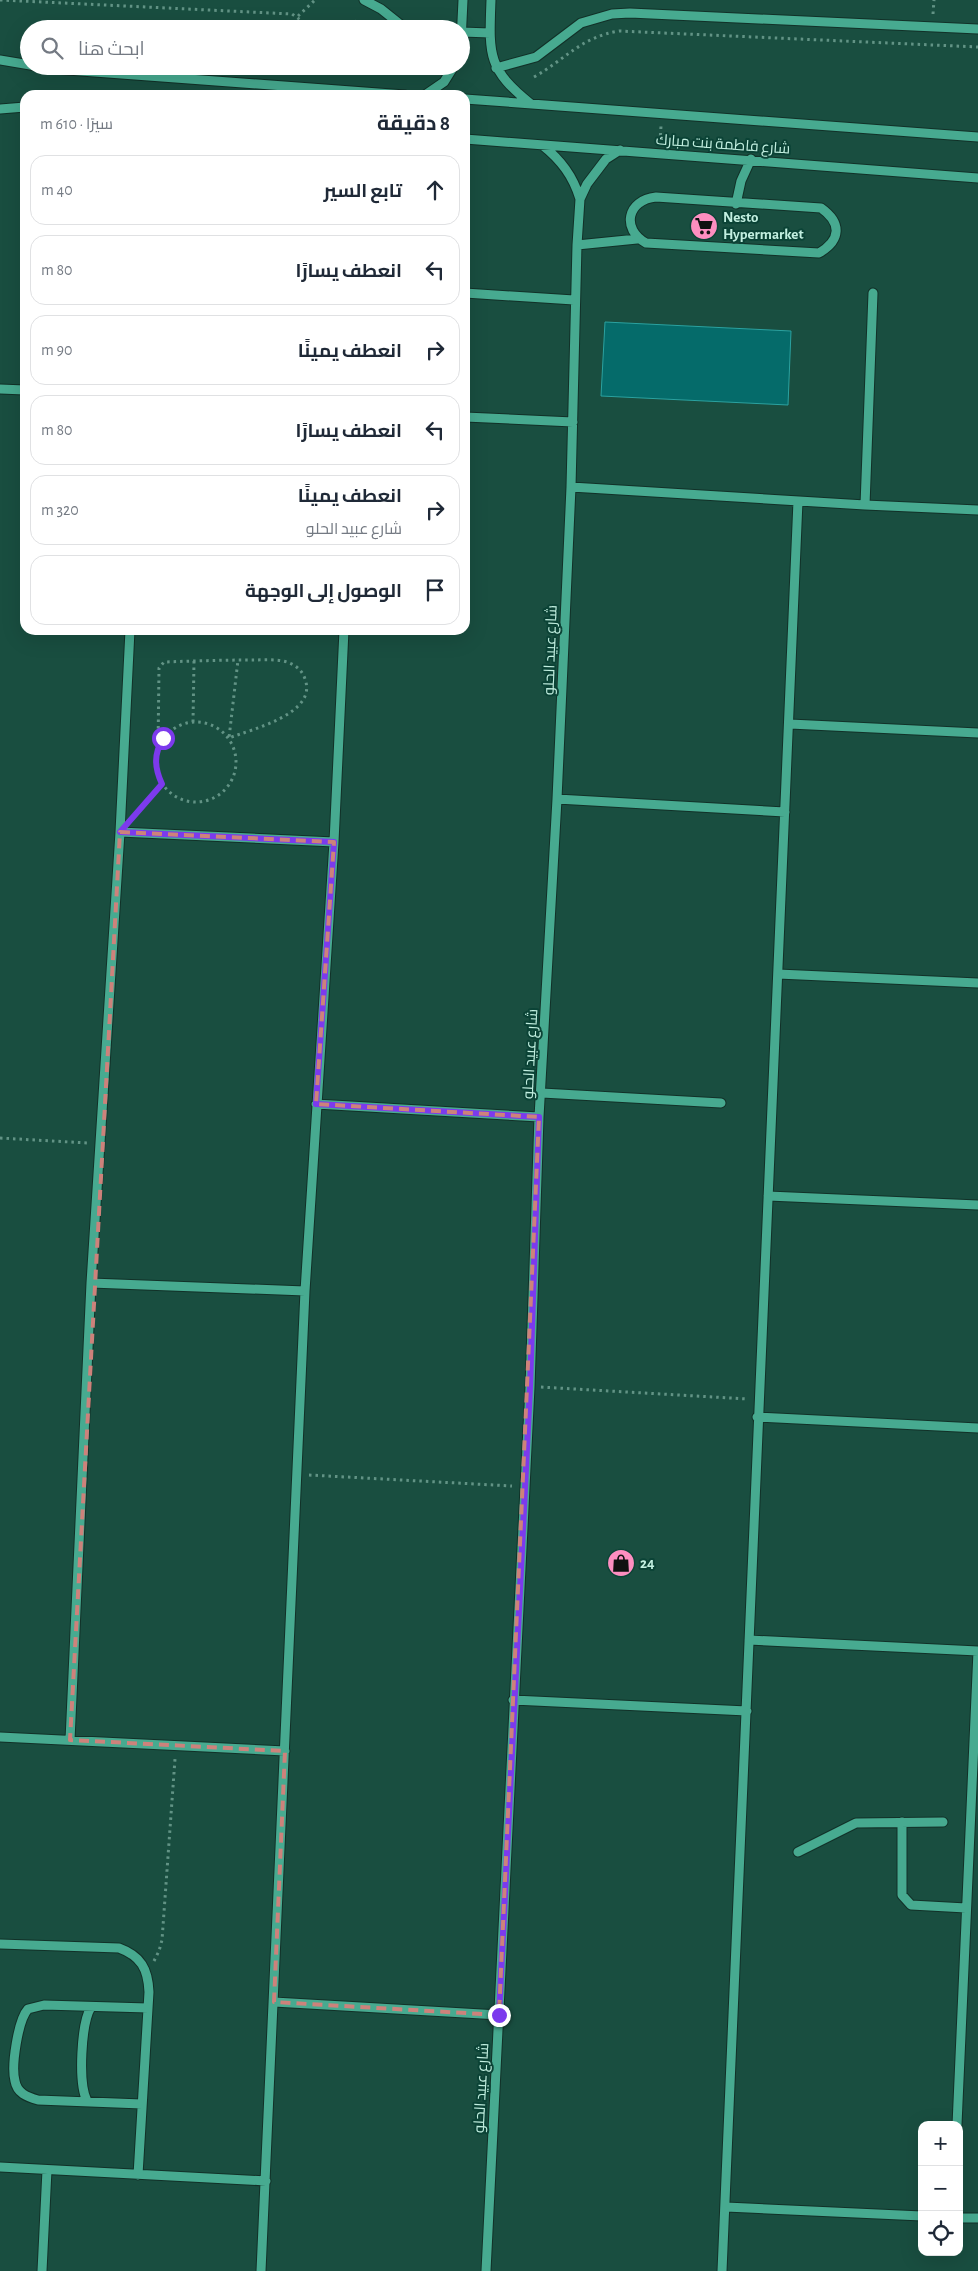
<!DOCTYPE html>
<html lang="ar">
<head>
<meta charset="utf-8">
<style>
  :root { --surface:#fff; --page:#f2f2f3; --text:#1f2937; --muted:#747a83; --line:#e0e1e3 }
  body { margin:0; font-family:"Alegreya Sans",Cairo,sans-serif; background:var(--page); color:var(--text); direction:rtl }
  .controls { position:absolute; right:15px; bottom:15px; display:grid; overflow:hidden; border-radius:10px; box-shadow:0 5px 20px #0002 }
  .controls button { width:45px; height:45px; display:grid; place-items:center; padding:0; border:0; border-bottom:1px solid var(--line); background:var(--surface); color:var(--text); font:25px sans-serif }
  .stop { position:absolute; width:15px; height:15px; margin:-11px; border:4px solid #7c3aed; border-radius:50%; background:#fff }
  .stop.end { background:#7c3aed; border-color:#fff; box-shadow:0 1px 5px #0008 }
  .list { margin:0; padding:0; list-style:none }
  h2 { display:flex; justify-content:space-between; align-items:center; height:65px; margin:0; padding:0 20px; font-size:21px }
  h2 small { font-size:16px; font-weight:400; color:var(--muted) }
  .list li { display:grid; grid-template-columns:32px 1fr auto; gap:15px; align-items:center; box-sizing:border-box; height:70px; margin:0 10px 10px; padding:0 10px; border:1px solid var(--line); border-radius:15px }
  .list b { display:block; font-size:19px; white-space:nowrap }
  .list p { margin:0; font-size:16px; white-space:nowrap; color:var(--muted) }
  .list em { font-size:16px; font-style:normal; color:var(--muted) }
  .icon { flex:none; width:28px; height:28px; fill:none; stroke:currentColor; stroke-width:2; stroke-linecap:round; stroke-linejoin:round }
  .map { position:relative; flex:none; width:978px; height:2271px; overflow:hidden; direction:ltr }
  .search { position:absolute; background:var(--surface); box-shadow:0 5px 20px #0002; left:20px; top:20px; width:450px; height:55px; display:flex; align-items:center; gap:12px; box-sizing:border-box; padding:0 18px; border-radius:28px; color:var(--muted); font-size:19px }
  .panel { position:absolute; background:var(--surface); box-shadow:0 5px 20px #0002; left:20px; top:90px; width:450px; height:545px; border-radius:15px; direction:rtl }
  .map>svg:first-child { display:block }
  .building { fill:#056b6a; stroke:#2ba2a0 }
  .lines { fill:none; stroke-linecap:round; stroke-linejoin:round }
  .minor-casing { stroke:#123128; stroke-width:11 }
  .path { stroke:#629385; stroke-width:3; stroke-dasharray:2.5 4; stroke-linecap:butt }
  .minor { stroke:#47aa90; stroke-width:9 }
  .route { stroke:#7c3aed; stroke-width:6 }
  .marked { fill:none; stroke:#cd827b; stroke-width:4; stroke-dasharray:10 6; stroke-linejoin:round }
  .labels { text-anchor:middle; stroke-width:4; stroke-linejoin:round; paint-order:stroke }
  .street-label { font-size:15px; fill:#c2efe0; stroke:#0b4336 }
  .poi-label { font-size:15px; font-weight:bold; fill:#c2efe0; stroke:#0b4336; text-anchor:start }
</style>
</head>
<body>
<div class="map">
<svg width="978" height="2271" viewBox="0 0 978 2271">
  <rect width="100%" height="100%" fill="#194e40"/>
  <path class="building" d="M605,322L791,331L788,405L601,396Z"/>
  <g class="lines">
    <g class="minor-casing">
      <path id="minor" d="M364,0L381,9L406,29
        M491,0C489,54 487,69 531,104
        M462,32L490,33
        M461,42L463,0
        M0,60L54,69L405,95
        M496,68L536,57L581,23L612,14L630,13L978,29
        M425,95L444,82L454,66
        M465,99L978,137
        M0,109L25,107
        M465,139L978,178
        M542,145C561,160 573,176 580,199
        M656,197L821,208C842,223 841,240 819,253L646,243C621,229 627,200 656,197Z
        M736,204L741,181L751,159
        M577,245L637,239
        M465,293L574,300
        M0,389L25,390
        M465,417L573,422
        M571,487L865,505L978,510
        M865,505L873,293
        M790,724L978,733
        M557,799L785,812
        M120,832L334,842
        M778,974L978,983
        M542,1093L721,1103
        M316,1104L539,1117
        M768,1196L978,1205
        M91,1283L305,1291
        M757,1417L978,1428
        M749,1640L978,1651
        M513,1700L747,1711
        M0,1737L285,1751
        M70,1740L91,1283L120,832L130,630
        M902,1822V1895L911,1905L966,1908
        M798,1852L856,1823L943,1822
        M0,1944L119,1948C141,1956 148,1969 149,1992L138,2175
        M274,2002L499,2015
        M87,2101C78,2083 81,2024 91,2007
        M142,2104L38,2100C27,2097 17,2093 15,2081C11,2066 18,2020 28,2009L44,2005L148,2008
        M957,2125L978,1651
        M0,2167L266,2181
        M726,2207L922,2216
        M959,2218H978
        M42,2271L47,2170
        M261,2271L305,1291L334,842L344,630
        M486,2271L530,1387L539,1117L557,799L571,487L577,245L580,199L587,184L606,159L620,150
        M722,2271L798,501"/>
    </g>
    <path class="path" d="M0,0L292,14L306,24L320,29
      M933,14L934,0
      M298,16L315,0
      M323,29L354,21L376,29
      M422,66L430,72
      M534,77C566,59 581,37 619,31L978,47
      M660,142L661,126
      M156 762a40 40 0 1 1 80 0a40 40 0 1 1-80 0Z
      M193,722L194,661
      M158,748L159,668L164,662C193,661 223,660 252,660C262,660 273,659 283,661C293,663 302,669 305,679C318,714 252,729 229,738L238,660
      M134,816L162,784
      M0,1138L87,1143
      M541,1387L747,1399
      M309,1475L512,1486
      M154,1961L159,1951L162,1940L175,1759"/>
    <use href="#minor" class="minor"/>
  </g>
  <g class="lines">
    <path class="route" d="M163,738C154,754 154,767 162,784L120,832L334,842L316,1104L539,1117L530,1387L499,2015"/>
  </g>
  <path class="marked" d="M120,832L334,842L316,1104L539,1117L499,2015L274,2002L285,1751L70,1740Z"/>
  <defs>
    <g id="supermarket-disc" transform="scale(1.4375)"><circle r="9.5" fill="#fd8ec0" stroke="#0b4336"/><path d="M-6-5.5h2.5l.6 2H6L4.5 2H-2.5L-4.4-4H-6ZM-1.5 3.2a1.3 1.3 0 1 0 .1 0ZM3 3.2a1.3 1.3 0 1 0 .1 0Z" fill="#111"/></g>
    <g id="shop-disc" transform="scale(1.4375)"><circle r="9.5" fill="#fd8ec0" stroke="#0b4336"/><path d="M-5-2.5h2.3a2.7 3.5 0 0 1 5.4 0H5L5.5 6h-11ZM-1.5-2.5h3a1.5 2.3 0 0 0-3 0Z" fill="#111"/></g>
  </defs>
  <g fill-rule="evenodd">
    <use href="#supermarket-disc" x="704" y="226"/>
    <use href="#shop-disc" x="621" y="1563"/>
  </g>
  <g class="labels">
    <g class="street-label">
      <text transform="translate(723 144) rotate(4)" y="5">شارع فاطمة بنت مبارك</text>
      <text transform="translate(550 650) rotate(-88)" y="5">شارع عبيد الحلو</text>
      <text transform="translate(530 1054) rotate(-87)" y="5">شارع عبيد الحلو</text>
      <text transform="translate(481 2088) rotate(-87)" y="5">شارع عبيد الحلو</text>
    </g>
    <g class="poi-label">
      <text x="723" y="222">Nesto<tspan x="723" dy="17">Hypermarket</tspan></text>
      <text x="640" y="1568">24</text>
    </g>
  </g>
</svg>
<div class="controls">
<button>+</button>
<button>−</button>
<button><svg class="icon" aria-label="locate" viewBox="0 0 24 24"><circle cx="12" cy="12" r="6"/><path d="M12 2v4M12 18v4M2 12h4M18 12h4"/></svg></button>
</div>
<div class="stop" style="left:163px;top:738px"></div>
<div class="stop end" style="left:499px;top:2015px"></div>
<div class="search"><svg class="icon" aria-label="search" viewBox="0 0 24 24"><circle cx="10" cy="10" r="6"/><path d="M15 15l6 6"/></svg>ابحث هنا</div>
<section class="panel">
<h2>8 دقيقة<small>سيرًا · 610 m</small></h2>
<ul class="list">
<li><svg class="icon" aria-label="ahead" viewBox="0 0 24 24"><path d="M12 20V5M6 11l6-6 6 6"/></svg><div><b>تابع السير</b></div><em>40 m</em></li>
<li><svg class="icon" aria-label="left" viewBox="0 0 24 24"><path d="M17 20v-9H6M10 6l-5 5 5 5"/></svg><div><b>انعطف يسارًا</b></div><em>80 m</em></li>
<li><svg class="icon" aria-label="right" viewBox="0 0 24 24"><path d="M7 20v-9h11M14 6l5 5-5 5"/></svg><div><b>انعطف يمينًا</b></div><em>90 m</em></li>
<li><svg class="icon" aria-label="left" viewBox="0 0 24 24"><path d="M17 20v-9H6M10 6l-5 5 5 5"/></svg><div><b>انعطف يسارًا</b></div><em>80 m</em></li>
<li><svg class="icon" aria-label="right" viewBox="0 0 24 24"><path d="M7 20v-9h11M14 6l5 5-5 5"/></svg><div><b>انعطف يمينًا</b><p>شارع عبيد الحلو</p></div><em>320 m</em></li>
<li><svg class="icon" aria-label="arrive" viewBox="0 0 24 24"><path d="M6 21V4h12l-3 4 3 4H6"/></svg><div><b>الوصول إلى الوجهة</b></div></li>
</ul>
</section>
</div>
</body>
</html>
